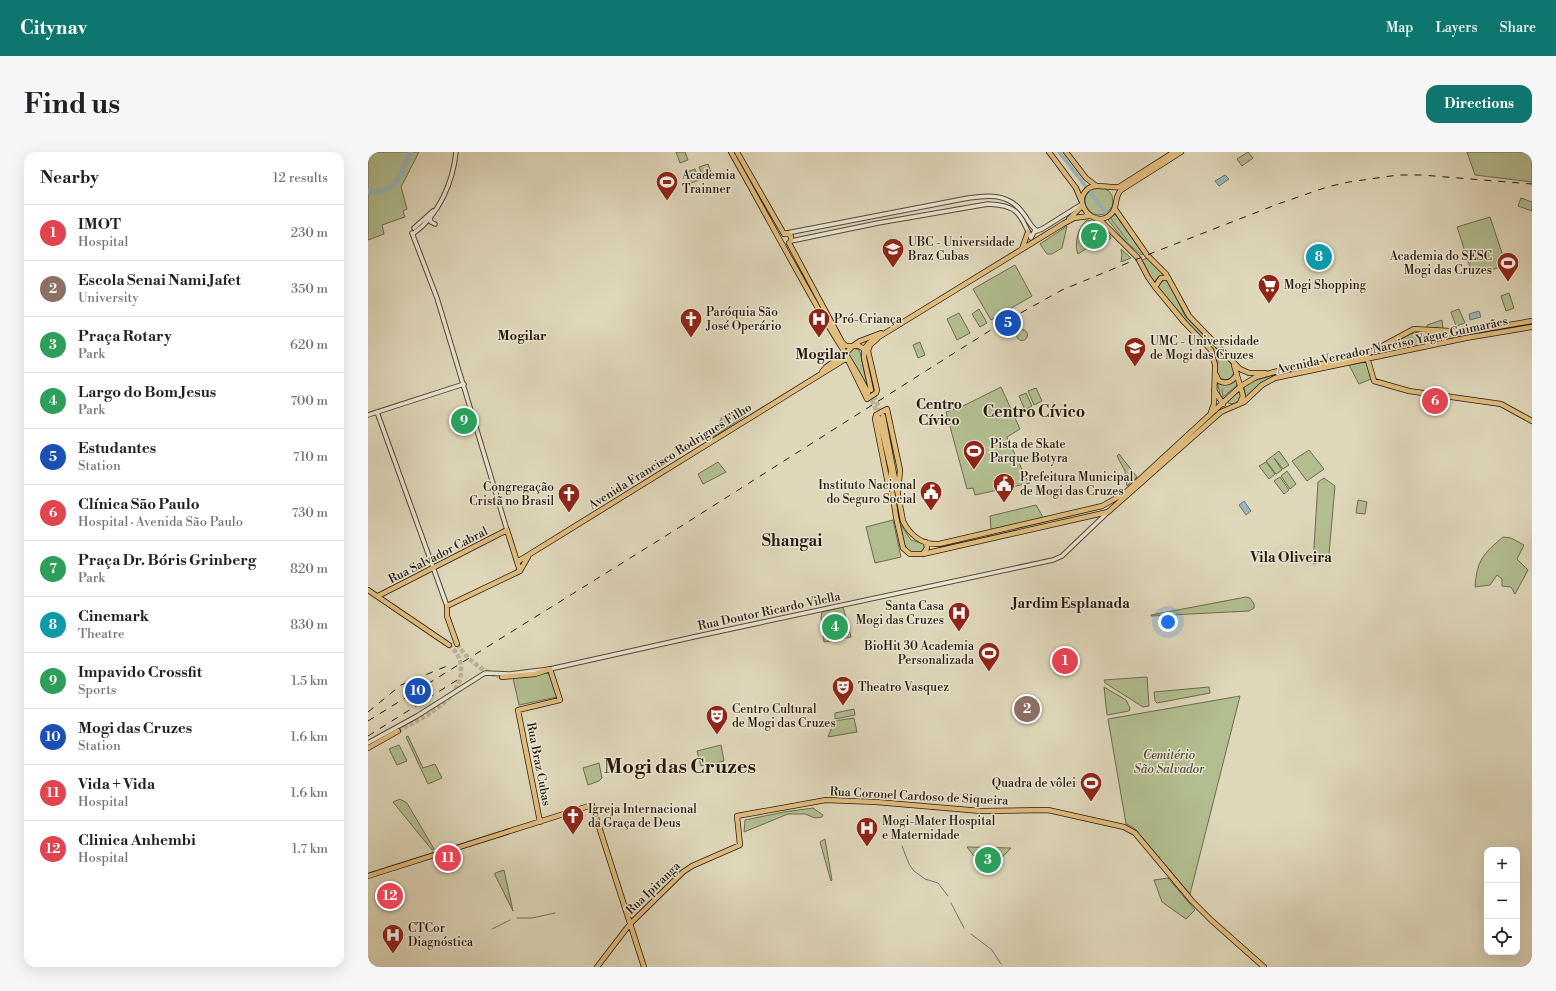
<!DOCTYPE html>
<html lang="en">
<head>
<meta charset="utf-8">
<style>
  :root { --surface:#fff; --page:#f6f6f6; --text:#202124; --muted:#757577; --line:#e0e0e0; --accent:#0f766e }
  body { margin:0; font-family:"Libre Bodoni",serif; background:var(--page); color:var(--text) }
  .controls { position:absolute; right:12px; bottom:12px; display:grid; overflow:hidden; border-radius:8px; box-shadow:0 4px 16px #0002 }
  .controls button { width:36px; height:36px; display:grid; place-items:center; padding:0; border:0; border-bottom:1px solid var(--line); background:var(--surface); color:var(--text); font:20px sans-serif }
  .you { position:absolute; left:800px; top:470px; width:14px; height:14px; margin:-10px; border:3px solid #fff; border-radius:50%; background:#1a73e8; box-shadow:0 0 0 6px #1a73e833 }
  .badge { display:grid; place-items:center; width:26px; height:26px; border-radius:50%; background:var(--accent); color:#fff; font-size:13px; font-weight:700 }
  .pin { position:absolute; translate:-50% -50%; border:2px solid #fff; box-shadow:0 1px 4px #0006 }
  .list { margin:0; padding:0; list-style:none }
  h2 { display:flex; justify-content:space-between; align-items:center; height:52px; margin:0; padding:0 16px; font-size:17px }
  h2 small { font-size:13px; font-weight:400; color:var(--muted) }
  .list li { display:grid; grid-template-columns:26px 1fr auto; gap:12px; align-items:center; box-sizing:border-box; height:56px; padding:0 16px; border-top:1px solid var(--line) }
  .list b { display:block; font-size:15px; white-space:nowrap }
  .list p { margin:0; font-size:13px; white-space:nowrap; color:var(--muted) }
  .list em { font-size:13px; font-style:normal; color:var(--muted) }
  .icon { flex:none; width:22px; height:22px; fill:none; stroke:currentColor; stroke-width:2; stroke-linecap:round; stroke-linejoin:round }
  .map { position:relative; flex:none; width:1164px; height:815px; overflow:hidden; border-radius:12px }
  header { display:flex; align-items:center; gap:24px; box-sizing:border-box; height:56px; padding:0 20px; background:var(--accent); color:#fff }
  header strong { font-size:19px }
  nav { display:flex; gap:22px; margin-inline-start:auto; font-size:14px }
  .intro { display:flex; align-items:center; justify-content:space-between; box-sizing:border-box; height:96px; padding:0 24px }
  h1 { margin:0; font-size:28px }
  .button { padding:10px 18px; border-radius:12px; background:var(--accent); color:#fff; font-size:14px; font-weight:700 }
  main { display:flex; gap:24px; padding:0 24px }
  aside { flex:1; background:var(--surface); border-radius:12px; box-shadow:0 4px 16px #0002 }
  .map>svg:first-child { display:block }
  .green { fill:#b2be90; stroke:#6b6c50 }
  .water { fill:#9ab6bc; stroke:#6b7777 }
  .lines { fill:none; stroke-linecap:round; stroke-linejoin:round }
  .stream { stroke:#6b7777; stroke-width:1 }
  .canal { stroke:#9ab6bc; stroke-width:3.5 }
  .river { stroke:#9ab6bc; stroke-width:5.5 }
  .major-tunnel { stroke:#bab198; stroke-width:4.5; stroke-dasharray:4.5 2; stroke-linecap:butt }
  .minor-casing { stroke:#53483a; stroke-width:5.5 }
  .major-casing { stroke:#24190f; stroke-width:6 }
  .minor { stroke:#eae5d2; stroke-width:3.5 }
  .major { stroke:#e0bc7d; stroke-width:4.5 }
  .rail { stroke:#24190f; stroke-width:1; stroke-dasharray:7 7; stroke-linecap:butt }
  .labels { text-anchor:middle; stroke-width:3; stroke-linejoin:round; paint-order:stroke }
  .poi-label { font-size:12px; fill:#24190f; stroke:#eae5d2; text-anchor:start }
  .street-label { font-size:12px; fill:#24190f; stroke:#eae5d2 }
  .park-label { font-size:12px; font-style:italic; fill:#4f4b36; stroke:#eae5d2 }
  .neighbourhood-label { font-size:13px; font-weight:bold; fill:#24190f; stroke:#eae5d2 }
  .quarter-label { font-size:14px; font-weight:bold; fill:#24190f; stroke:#eae5d2 }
  .district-label { font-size:16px; font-weight:bold; fill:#24190f; stroke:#eae5d2 }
  .town-label { font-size:20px; font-weight:bold; fill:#24190f; stroke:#eae5d2 }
</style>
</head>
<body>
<header>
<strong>Citynav</strong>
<nav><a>Map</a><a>Layers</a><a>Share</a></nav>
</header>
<div class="intro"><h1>Find us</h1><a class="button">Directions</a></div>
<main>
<aside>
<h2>Nearby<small>12 results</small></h2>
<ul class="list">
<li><span class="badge" style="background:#e0444e">1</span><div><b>IMOT</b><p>Hospital</p></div><em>230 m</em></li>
<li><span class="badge" style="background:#8d6e63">2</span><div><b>Escola Senai Nami Jafet</b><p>University</p></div><em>350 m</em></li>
<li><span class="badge" style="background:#2e9e5b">3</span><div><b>Praça Rotary</b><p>Park</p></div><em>620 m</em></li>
<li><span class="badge" style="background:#2e9e5b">4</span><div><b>Largo do Bom Jesus</b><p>Park</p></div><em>700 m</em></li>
<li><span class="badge" style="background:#1a4fb4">5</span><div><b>Estudantes</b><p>Station</p></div><em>710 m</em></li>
<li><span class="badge" style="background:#e0444e">6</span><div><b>Clínica São Paulo</b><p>Hospital · Avenida São Paulo</p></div><em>730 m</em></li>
<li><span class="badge" style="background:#2e9e5b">7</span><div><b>Praça Dr. Bóris Grinberg</b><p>Park</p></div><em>820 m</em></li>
<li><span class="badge" style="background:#0f9aa8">8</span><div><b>Cinemark</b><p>Theatre</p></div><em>830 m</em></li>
<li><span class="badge" style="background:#2e9e5b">9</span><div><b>Impavido Crossfit</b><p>Sports</p></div><em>1.5 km</em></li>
<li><span class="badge" style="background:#1a4fb4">10</span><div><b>Mogi das Cruzes</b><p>Station</p></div><em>1.6 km</em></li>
<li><span class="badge" style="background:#e0444e">11</span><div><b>Vida + Vida</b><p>Hospital</p></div><em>1.6 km</em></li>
<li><span class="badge" style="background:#e0444e">12</span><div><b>Clinica Anhembi</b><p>Hospital</p></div><em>1.7 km</em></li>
</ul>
</aside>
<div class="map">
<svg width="1164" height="815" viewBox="0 0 1164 815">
  <rect width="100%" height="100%" fill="#dfd7ba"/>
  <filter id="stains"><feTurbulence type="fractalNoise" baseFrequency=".005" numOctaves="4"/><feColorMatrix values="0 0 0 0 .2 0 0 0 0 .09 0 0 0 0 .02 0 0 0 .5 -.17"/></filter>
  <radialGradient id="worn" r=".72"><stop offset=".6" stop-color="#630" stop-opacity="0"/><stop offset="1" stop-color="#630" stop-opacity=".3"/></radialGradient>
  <path class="green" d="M0,0H51L33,35L39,57L35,59L37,65L14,73L16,82L0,88Z
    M308,0H317L320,8L312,11Z
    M880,0L885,6L874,14L869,7Z
    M1099,0H1164V30L1107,23Z
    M340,12L344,23L335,26L331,15Z
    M327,17L331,28L323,31L319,20Z
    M717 49a14 14 0 1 1 28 0a14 14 0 1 1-28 0Z
    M1153,46L1164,50V59L1150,54Z
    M747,62L775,102L773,103L755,87L740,68Z
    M1122,65L1138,113L1105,124L1089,75Z
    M719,68C730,69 737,77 743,86L727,97L724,93L710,102C706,93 710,74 719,68Z
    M699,74L694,96L684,102H679L672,92Z
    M753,97L763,106L753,110L754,103Z
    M779,106L796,123L790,125L786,131L774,108Z
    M647,113L664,144L623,168L605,137Z
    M797,128L801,131L817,164L865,214L866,220L863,226L859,228L851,226L849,221L850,207L847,200L816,167L790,135L793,130Z
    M1141,141L1146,156L1138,159L1133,144Z
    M611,157L619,171L612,175L604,162Z
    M1091,157L1097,171L1088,174L1083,160Z
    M591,161L602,181L589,188L579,167Z
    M1074,168L1075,178L1059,177V173Z
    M1164,171L1096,183L1060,193L1062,187L1059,180L1093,182Z
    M648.5 183a5.5 5.5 0 1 1 11 0a5.5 5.5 0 1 1-11 0Z
    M1052,180L1057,183L1058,191L1055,194L1004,206L1002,203L1042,182Z
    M552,190L557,203L550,206L545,193Z
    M486,196L491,198L492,200L500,237L480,202Z
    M998,210L1003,227L991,232L981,213Z
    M909,222L894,231L878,246L876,235L883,230Z
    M868,227L869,233L853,247L849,229C856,233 862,234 868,227Z
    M633,235L652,277L639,285L658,326L662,331L607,343L605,336L599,337L578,260L595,254Z
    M668,236L674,249L666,253L660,239Z
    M872,237L873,247L866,252L860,251V249Z
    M658,241L664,254L657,258L651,244Z
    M377,264L345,285L354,265Z
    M941,298L956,317L939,329L924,309Z
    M911,299L921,313L915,317L906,306L914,318L908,322L898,309Z
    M751,302L769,325L759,334L757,319L749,304Z
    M350,310L358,320L335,332L330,322Z
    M898,310L907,322L901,327L891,314Z
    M919,319L928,332L922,337L913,324Z
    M912,325L921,338L916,342L906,329Z
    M956,326L967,334L961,402C958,408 952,411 945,412L950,330Z
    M990,348L999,350L997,362L988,361Z
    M668,353L676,367L623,378L622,364Z
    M525,368L533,405L507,411L498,375Z
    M533,373L543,388L556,392L557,393L555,399L545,402C536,397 531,383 533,373Z
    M1135,385L1143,386L1156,393L1149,407L1160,418L1147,442L1143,435L1134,434V427L1129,423L1122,433L1107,435C1109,408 1115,402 1135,385Z
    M878,445L882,446L886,452V456L881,459L783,464V463Z
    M475,455L483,485L456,490L453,465L454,460Z
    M176,521L182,522L189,545L151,553L145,526Z
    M779,525L781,554L775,555L737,531L736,528Z
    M736,535L758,548L762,556L761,559L739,563Z
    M841,535L842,541L789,551L787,549L786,540Z
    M872,544L822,742L766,676L758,672L740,567Z
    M486,557L487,563L467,567V561Z
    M486,566L489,580L460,585L466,569Z
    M40,584L55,616L67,612L74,626L60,632L38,585Z
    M31,593L39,609L29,613L21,597Z
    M353,593L356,609L333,614L329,599Z
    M231,611L234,626L231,629L220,633L215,616Z
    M32,647L39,651L66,697L64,698L25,650Z
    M445,656L455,663L454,665L447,666L437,662H420L376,680L377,668L416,660Z
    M457,687L464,728L463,729L452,690Z
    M599,695L643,696L619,721Z
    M136,718L145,759L127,723V721Z
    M800,726L827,758L818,767L794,750L786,728Z"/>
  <path class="water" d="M857,23L861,27L851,34L847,29Z
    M1111,159L1113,165L1102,168L1101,162Z
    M876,349L883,359L878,363L871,353Z"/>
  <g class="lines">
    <path class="stream" d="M742,65L759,88
      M854,237L855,245
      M534,694L541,712L546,719L557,727L570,731L580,744
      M583,751L596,776
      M149,766H164L187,761
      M124,777L142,768
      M603,782L624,798L633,812"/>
    <path class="canal" d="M691,0L739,62"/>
    <path class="river" d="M0,39C28,45 33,20 43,0"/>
    <path class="major-tunnel" d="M503,238L514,262
      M501,242L511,265
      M89,492C99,507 115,521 134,525
      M30,579C53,566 94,549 93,517C93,506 89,500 81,493"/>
    <g class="minor-casing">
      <path id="minor" d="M62,66L63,70L67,72
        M46,76L65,59
        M44,81L69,146L82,189L139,378
        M46,81C71,63 85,30 88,0
        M419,81L595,47C618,43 640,40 655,61C660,67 662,74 668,78
        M663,86L666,80L674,77L714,52
        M423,89L510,71L620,52C650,53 652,62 663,86
        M9,260L79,454
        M0,263L96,232
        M0,591L49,564L117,521L142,522L182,517L330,484L685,408L694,404L739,361"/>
    </g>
    <g class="major-casing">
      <path id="major" d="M363,0C394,55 424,111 455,165C470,191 487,214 500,241
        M369,0L416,82
        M681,0L708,36L713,48
        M698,0L718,26L727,33
        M806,0L751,35C736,37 722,27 714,45C712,61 731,75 744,61C750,54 746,45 753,38L813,0
        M747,57L779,103L798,122L821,164L872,217L881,221H897
        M701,67L714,54
        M729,68L735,71L770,106L780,125L787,135L816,170L843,198L847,213L846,252L843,260
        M416,82L419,81L423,84V89L421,91
        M421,91L474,190L478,194H491L496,197V206L503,238
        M654,97L660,80
        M787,135L793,126H800
        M1057,178L1060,194
        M1076,179V191
        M496,197L501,191L695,72L706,66L721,64
        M999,205L1006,229L1041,239L1133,252L1164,269
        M866,213L875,244L872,251
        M454,220L458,215L477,202L486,193L492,189L513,181
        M847,221L851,229C859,233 865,229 869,222
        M846,238L855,252
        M515,264L535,369C542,383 554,393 571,392L734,354L757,341L873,234L888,225L910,219L984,207L1003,200L1046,177L1100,180L1164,169
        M511,266L523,318V332L528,365L535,396L542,402H555L740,360L853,260L876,250L894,233L907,226L1098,186L1164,175
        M520,332L507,267L508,263L519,257L532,318L530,341
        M555,402L559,396L558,390
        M149,410L479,206L499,247L508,241L509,238L500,199L502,193L509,187
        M152,419L160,405
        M0,438L81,493
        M10,444L139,378L152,419
        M89,492L79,464V454L152,419
        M134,525L167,522L182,517L192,548L150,558L172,670
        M0,596L30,579
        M0,724L224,653L276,815
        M229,815L262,772L315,720L324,714L372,693L369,664L458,648L508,650L613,659L680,658L756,675L767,681L824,749L843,768L896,815"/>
    </g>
    <use href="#minor" class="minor"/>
    <use href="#major" class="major"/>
    <path class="rail" d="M0,560L33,533L79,514
      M0,569L304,380L583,203L631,173L694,138L779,103L910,52L959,35L981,30L1030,23H1054L1164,32
      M0,584L94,525"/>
  </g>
  <defs>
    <g id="stadium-pin" transform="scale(1.15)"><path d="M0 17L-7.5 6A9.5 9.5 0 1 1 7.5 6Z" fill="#8f2418" stroke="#eae5d2"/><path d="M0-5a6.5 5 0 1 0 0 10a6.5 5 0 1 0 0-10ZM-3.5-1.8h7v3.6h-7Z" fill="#fff"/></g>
    <g id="university-pin" transform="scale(1.15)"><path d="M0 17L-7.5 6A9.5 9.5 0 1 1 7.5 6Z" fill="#8f2418" stroke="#eae5d2"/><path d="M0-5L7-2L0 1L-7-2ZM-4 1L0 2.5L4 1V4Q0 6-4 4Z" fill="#fff"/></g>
    <g id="supermarket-pin" transform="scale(1.15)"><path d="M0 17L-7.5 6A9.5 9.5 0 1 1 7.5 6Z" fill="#8f2418" stroke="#eae5d2"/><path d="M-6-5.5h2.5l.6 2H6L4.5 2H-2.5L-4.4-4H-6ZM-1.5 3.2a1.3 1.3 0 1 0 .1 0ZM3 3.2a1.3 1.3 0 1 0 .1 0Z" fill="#fff"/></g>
    <g id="church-pin" transform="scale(1.15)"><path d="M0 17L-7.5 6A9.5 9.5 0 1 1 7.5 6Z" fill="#8f2418" stroke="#eae5d2"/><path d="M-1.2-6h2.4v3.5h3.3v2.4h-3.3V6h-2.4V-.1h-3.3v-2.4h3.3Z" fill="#fff"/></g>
    <g id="hospital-pin" transform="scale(1.15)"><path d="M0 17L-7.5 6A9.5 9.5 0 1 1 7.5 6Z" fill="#8f2418" stroke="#eae5d2"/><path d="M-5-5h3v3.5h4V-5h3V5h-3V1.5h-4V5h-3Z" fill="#fff"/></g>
    <g id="civic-pin" transform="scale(1.15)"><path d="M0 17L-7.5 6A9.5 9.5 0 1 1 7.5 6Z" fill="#8f2418" stroke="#eae5d2"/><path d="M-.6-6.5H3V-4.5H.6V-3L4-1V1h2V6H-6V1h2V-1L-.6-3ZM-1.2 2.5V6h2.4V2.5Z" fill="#fff"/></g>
    <g id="theatre-pin" transform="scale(1.15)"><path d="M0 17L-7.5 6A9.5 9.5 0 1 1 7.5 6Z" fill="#8f2418" stroke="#eae5d2"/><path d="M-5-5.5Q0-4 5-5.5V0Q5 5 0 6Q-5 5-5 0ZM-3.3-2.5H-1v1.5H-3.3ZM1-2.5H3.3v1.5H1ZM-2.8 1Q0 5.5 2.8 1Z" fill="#fff"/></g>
  </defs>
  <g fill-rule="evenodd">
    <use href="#stadium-pin" x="299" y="30"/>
    <use href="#university-pin" x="525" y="97"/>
    <use href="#stadium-pin" x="1140" y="111"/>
    <use href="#supermarket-pin" x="901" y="133"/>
    <use href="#church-pin" x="323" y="167"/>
    <use href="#hospital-pin" x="451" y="167"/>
    <use href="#university-pin" x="767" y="196"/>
    <use href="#stadium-pin" x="606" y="299"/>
    <use href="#civic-pin" x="636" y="332"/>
    <use href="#civic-pin" x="563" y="340"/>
    <use href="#church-pin" x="201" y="342"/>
    <use href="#hospital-pin" x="591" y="461"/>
    <use href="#stadium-pin" x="621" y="501"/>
    <use href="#theatre-pin" x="475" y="535"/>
    <use href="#theatre-pin" x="349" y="564"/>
    <use href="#stadium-pin" x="723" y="631"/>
    <use href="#church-pin" x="205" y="664"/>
    <use href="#hospital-pin" x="499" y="676"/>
    <use href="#hospital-pin" x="25" y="783"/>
  </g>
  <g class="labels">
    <g class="poi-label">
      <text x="314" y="27">Academia<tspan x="314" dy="14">Trainner</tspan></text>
      <text x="540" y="94">UBC - Universidade<tspan x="540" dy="14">Braz Cubas</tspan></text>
      <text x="1124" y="108" text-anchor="end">Academia do SESC<tspan x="1124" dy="14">Mogi das Cruzes</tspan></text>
      <text x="916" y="137">Mogi Shopping</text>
      <text x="338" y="164">Paróquia São<tspan x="338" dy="14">José Operário</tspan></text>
      <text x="466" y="171">Pró-Criança</text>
      <text x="782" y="193">UMC - Universidade<tspan x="782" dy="14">de Mogi das Cruzes</tspan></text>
      <text x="622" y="296">Pista de Skate<tspan x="622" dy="14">Parque Botyra</tspan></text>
      <text x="652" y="329">Prefeitura Municipal<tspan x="652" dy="14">de Mogi das Cruzes</tspan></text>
      <text x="548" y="337" text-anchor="end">Instituto Nacional<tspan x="548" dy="14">do Seguro Social</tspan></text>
      <text x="186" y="339" text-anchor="end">Congregação<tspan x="186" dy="14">Cristã no Brasil</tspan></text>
      <text x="576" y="458" text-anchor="end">Santa Casa<tspan x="576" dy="14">Mogi das Cruzes</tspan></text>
      <text x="606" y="498" text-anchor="end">BioHit 30 Academia<tspan x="606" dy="14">Personalizada</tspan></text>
      <text x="490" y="539">Theatro Vasquez</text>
      <text x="364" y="561">Centro Cultural<tspan x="364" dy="14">de Mogi das Cruzes</tspan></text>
      <text x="708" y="635" text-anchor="end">Quadra de vôlei</text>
      <text x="220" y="661">Igreja Internacional<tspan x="220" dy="14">da Graça de Deus</tspan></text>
      <text x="514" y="673">Mogi-Mater Hospital<tspan x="514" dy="14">e Maternidade</tspan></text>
      <text x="40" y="780">CTCor<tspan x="40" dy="14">Diagnóstica</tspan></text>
    </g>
    <g class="street-label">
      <text transform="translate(1024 193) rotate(-12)" y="4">Avenida Vereador Narciso Yague Guimarães</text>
      <text transform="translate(302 304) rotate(-32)" y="4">Avenida Francisco Rodrigues Filho</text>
      <text transform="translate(70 403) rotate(-27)" y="4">Rua Salvador Cabral</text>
      <text transform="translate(401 459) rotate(-12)" y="4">Rua Doutor Ricardo Vilella</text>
      <text transform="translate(171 612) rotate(79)" y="4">Rua Braz Cubas</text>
      <text transform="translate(551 644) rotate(3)" y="4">Rua Coronel Cardoso de Siqueira</text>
      <text transform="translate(285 736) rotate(-44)" y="4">Rua Ipiranga</text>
    </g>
    <g class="park-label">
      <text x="801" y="607">Cemitério<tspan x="801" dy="14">São Salvador</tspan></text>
    </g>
    <g class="neighbourhood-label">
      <text x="154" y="188">Mogilar</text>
    </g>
    <g class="quarter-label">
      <text x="454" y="207">Mogilar</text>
      <text x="571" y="257">Centro<tspan x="571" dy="16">Cívico</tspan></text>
      <text x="923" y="410">Vila Oliveira</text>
      <text x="703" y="456">Jardim Esplanada</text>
    </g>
    <g class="district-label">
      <text x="666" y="265">Centro Cívico</text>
      <text x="424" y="394">Shangai</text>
    </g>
    <g class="town-label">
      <text x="312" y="621">Mogi das Cruzes</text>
    </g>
  </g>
  <rect width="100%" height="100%" filter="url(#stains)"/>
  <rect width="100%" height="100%" fill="url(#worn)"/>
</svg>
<div class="controls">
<button>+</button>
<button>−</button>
<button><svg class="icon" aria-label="locate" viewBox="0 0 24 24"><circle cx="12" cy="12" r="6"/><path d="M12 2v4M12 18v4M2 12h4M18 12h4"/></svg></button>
</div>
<div class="you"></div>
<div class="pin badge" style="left:697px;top:509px;background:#e0444e">1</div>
<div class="pin badge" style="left:659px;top:557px;background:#8d6e63">2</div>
<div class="pin badge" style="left:620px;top:708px;background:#2e9e5b">3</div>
<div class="pin badge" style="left:467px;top:475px;background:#2e9e5b">4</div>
<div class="pin badge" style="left:640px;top:171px;background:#1a4fb4">5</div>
<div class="pin badge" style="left:1067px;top:249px;background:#e0444e">6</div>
<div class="pin badge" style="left:726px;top:84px;background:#2e9e5b">7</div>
<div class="pin badge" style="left:951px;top:105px;background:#0f9aa8">8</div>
<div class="pin badge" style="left:96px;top:269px;background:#2e9e5b">9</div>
<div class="pin badge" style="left:50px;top:539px;background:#1a4fb4">10</div>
<div class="pin badge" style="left:80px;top:706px;background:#e0444e">11</div>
<div class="pin badge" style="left:22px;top:744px;background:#e0444e">12</div>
</div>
</main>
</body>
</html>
